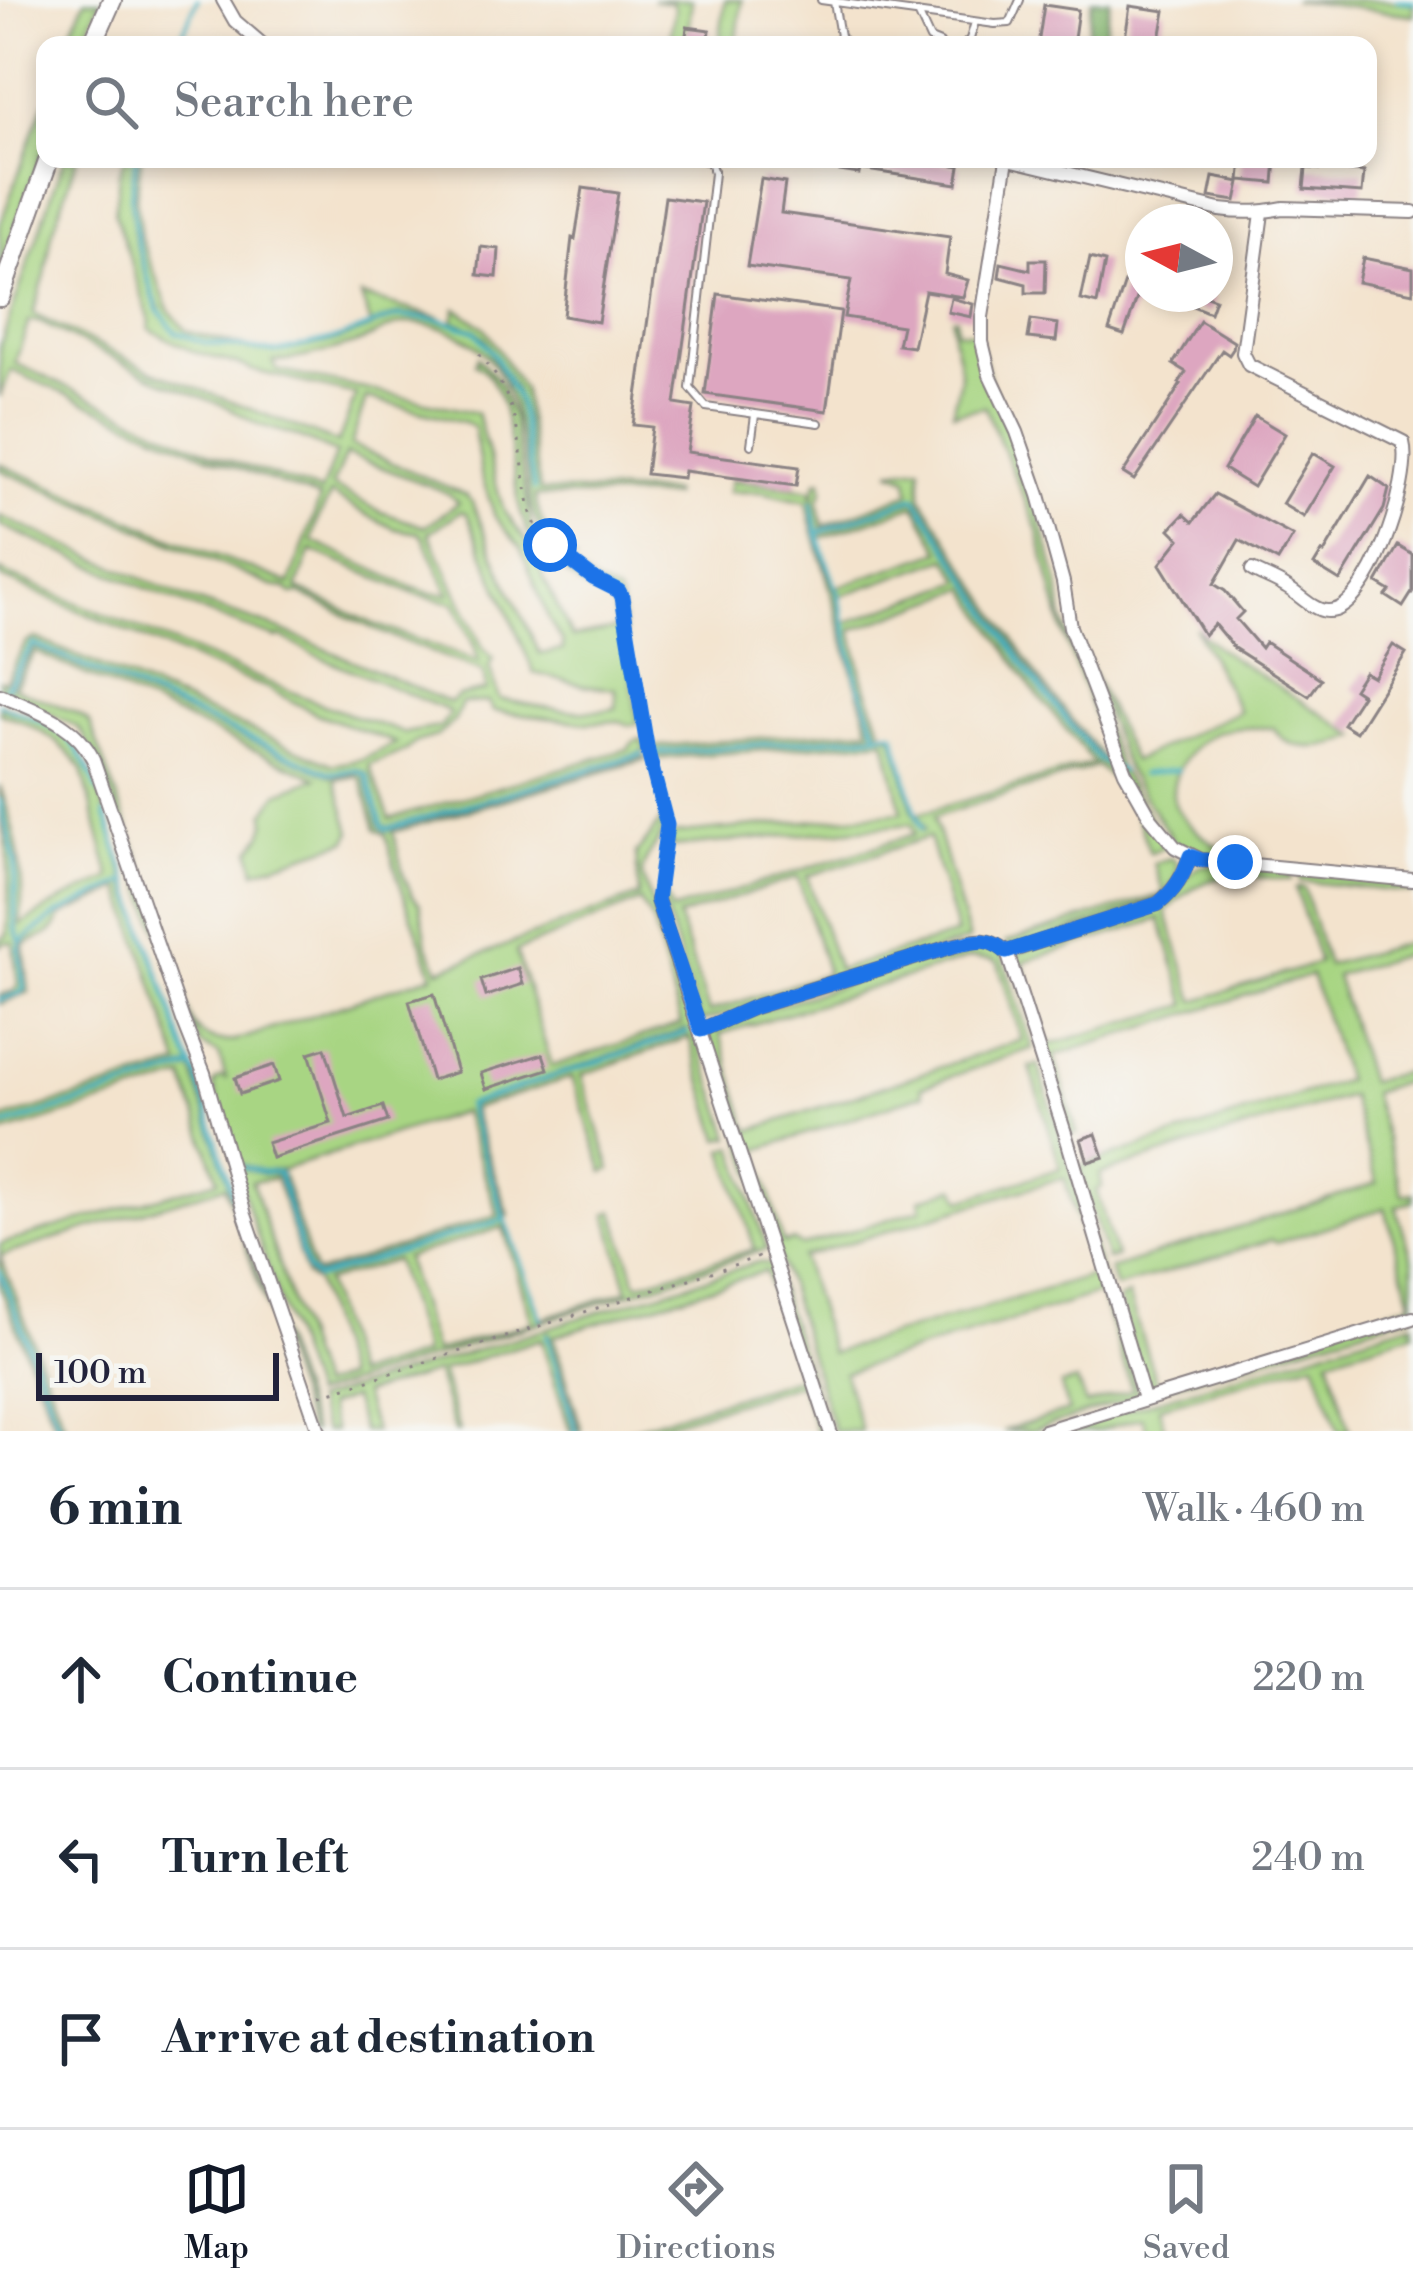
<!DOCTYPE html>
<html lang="en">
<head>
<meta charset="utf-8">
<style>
  :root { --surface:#fff; --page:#f2f2f3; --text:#1f2937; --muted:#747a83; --line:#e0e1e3; --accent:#111827 }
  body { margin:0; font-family:"Libre Bodoni",serif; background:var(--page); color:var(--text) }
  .compass { position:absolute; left:1125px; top:204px; width:108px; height:108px; border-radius:50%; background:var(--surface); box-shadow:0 6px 18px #0003; rotate:277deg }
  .scale { position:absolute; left:36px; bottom:30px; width:243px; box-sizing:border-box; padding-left:12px; border:6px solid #22223b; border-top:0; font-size:33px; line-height:42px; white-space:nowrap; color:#22223b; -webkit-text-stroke:9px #f6f6f2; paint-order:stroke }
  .stop { position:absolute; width:36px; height:36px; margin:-27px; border:9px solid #1a73e8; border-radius:50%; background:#fff }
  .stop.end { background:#1a73e8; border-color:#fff; box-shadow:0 3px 12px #0008 }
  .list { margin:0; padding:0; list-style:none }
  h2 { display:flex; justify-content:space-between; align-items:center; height:156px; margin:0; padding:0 48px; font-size:51px }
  h2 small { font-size:39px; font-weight:400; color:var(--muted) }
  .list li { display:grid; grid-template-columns:78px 1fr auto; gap:36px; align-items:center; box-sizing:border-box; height:180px; padding:0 48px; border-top:3px solid var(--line) }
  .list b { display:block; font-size:45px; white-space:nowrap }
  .list em { font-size:39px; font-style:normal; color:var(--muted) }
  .icon { flex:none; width:66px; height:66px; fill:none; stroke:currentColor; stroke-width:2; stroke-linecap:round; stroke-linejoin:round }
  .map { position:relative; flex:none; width:1413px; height:1431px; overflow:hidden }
  .search { position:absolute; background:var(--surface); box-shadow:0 6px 18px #0003; left:36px; right:36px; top:36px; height:132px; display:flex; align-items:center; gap:30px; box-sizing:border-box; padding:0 42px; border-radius:24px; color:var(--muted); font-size:45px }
  .sheet { height:696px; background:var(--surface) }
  nav { display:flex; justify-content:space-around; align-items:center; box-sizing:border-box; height:168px; border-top:3px solid var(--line); background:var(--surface); font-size:33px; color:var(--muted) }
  nav a { display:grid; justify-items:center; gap:6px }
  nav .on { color:var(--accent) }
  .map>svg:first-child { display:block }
  .green { fill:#a8d583; stroke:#657c5f; stroke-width:3; fill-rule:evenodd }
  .forest { fill:#86b671; stroke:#546c56; stroke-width:3 }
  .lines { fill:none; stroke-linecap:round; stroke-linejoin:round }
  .stream { stroke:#42b0bf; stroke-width:4.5 }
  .building { fill:#dda6c0 }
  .lane-casing { stroke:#8a8284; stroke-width:10 }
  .street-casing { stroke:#8a8284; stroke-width:16 }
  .secondary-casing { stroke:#8a8284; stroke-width:22 }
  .path { stroke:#8a8284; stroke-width:3; stroke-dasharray:3 9; stroke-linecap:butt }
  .lane { stroke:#fff; stroke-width:6 }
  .street { stroke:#fff; stroke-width:12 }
  .secondary { stroke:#fff; stroke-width:18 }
  .route { stroke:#1a73e8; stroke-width:15 }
</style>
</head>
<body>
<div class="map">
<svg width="1413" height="1431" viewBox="0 0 1413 1431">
  <rect width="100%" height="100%" fill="#f6f6f2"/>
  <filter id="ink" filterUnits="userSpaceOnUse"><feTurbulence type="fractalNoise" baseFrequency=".00833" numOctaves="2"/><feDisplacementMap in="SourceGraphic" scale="24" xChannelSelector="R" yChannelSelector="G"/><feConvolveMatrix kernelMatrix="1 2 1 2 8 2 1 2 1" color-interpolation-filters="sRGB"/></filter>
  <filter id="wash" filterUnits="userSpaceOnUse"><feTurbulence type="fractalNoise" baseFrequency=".004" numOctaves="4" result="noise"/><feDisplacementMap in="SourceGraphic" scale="48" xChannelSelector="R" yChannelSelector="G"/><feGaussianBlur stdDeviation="2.7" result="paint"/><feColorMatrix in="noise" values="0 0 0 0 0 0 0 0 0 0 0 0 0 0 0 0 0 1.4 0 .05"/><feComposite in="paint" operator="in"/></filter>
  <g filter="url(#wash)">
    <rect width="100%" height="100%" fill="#f3e3cd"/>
    <path class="green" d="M85,0H101L81,45H65Z
      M652,0H692L686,45H669L675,9L672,3Z
      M725,0H742L736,45H719Z
      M1293,0H1385L1413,3V15Z
      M45,100V143L0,269V225Z
      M64,159H77L52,234L45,275L33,314L155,372L338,443L356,395L251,370L244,366L194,352L149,329L150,321L115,213L119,174L124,159H135L130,198L135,242L156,308L175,333L206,344L275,353L338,340L398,317L413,316L462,326L474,331L483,341L513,390L522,419L534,489L524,419L515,389L485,339L475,329L453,321L456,308L485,328L523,390L540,491L672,492V496H535C541,531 551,538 577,561C561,551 546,541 537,523C529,508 529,487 526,469C514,397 501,331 415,323C393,321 374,338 354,344C328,352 300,359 273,362L276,370L477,413L503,509L526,541L572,637L616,629L612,598C603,595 593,593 585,588C576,584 537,547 531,538C506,500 519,387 475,364L478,357L499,382L513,419L531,526L555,553L595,583L618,595L621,603L638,724L629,725L620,721L587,723L493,711L488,702L462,703L455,720L437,736L416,742L407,750L369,765L390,819L628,749L633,742L642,739L646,751L387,827L383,824L368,775C355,761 343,776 328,771L33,643L5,688H9L34,647L333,777L361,773L365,777L380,826L386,831L646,757L647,759L393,832L403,874L412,895L420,904L427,944L439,970L639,896L636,853L651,836L662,818C668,842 643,851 642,875L731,1137L720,1139L689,1037L581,1075L611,1169L604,1172L572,1077L472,1109L509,1215L507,1217L468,1106L687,1033L686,1029L466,1105L504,1218L319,1276L313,1275L308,1268L279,1170L263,1171L243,1165L242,1169L263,1174H277L306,1270L310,1277L322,1278L504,1220L540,1319L628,1290L607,1214L614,1211L637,1284L755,1249L724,1150L734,1146L767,1249L312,1396L249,1211L213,1083L221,1077L226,1079L219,1054L201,1045L191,1025L104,775L85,737L78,728L64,720L0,690V680L5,681L26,643L35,638L333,765L363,759L396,743L317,714L265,687L204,664L0,577V571L323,705L404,733L440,727L449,715V711L315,655L282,637L277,638C182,607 92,565 0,525V516L186,598L281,630L450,703L458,696L486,690L483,672L378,631L299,593L292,594L285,588L272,586L0,470V464L172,538L290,584L320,498L216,460L11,370L0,397V346ZM29,321L39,322L159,380L225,406L260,425L297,436L336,453L321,492L217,456L15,363ZM366,398L464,422L474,428L481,474L495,517L520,547L550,622L563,642V650L540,654L504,578L472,502L466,495L351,445ZM346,454L436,488L449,494L458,503L425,527L381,512L332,486ZM331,494L367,515L396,529L419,533L423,537L449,594L429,593L414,588L312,541L318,519ZM461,511L467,514L534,673L583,685L616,689V708C579,717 536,705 499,699L489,666L493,659L483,648L429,533ZM311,550L417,595L454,603L474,646L479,662L374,624L297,588ZM35,652L317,778L278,793L265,813L266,823L262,835L251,850L255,871L347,841L351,832L336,780L356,776L361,779L376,829L386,835C397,883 417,928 433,975L235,1041C187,1045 191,1011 178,974L181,972L90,723C77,709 35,698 14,687ZM640,901L653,923L681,1024L552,1066L516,951ZM463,1112L498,1215L318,1273L314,1272L281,1170ZM276,1178L306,1276L316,1282L345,1378L319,1387L252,1182ZM503,1227L532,1322L434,1352L405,1258ZM395,1260L424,1354L354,1376L325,1282Z
      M137,159H141L136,197L141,239L169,310L186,331L249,348C226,345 194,345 175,330C155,315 136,241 133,216C131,197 134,177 137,159Z
      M361,296L441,318L398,314L371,325Z
      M952,318H956V331L977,333L990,382L1028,476L1059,584L1062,615L1069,641L1082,666L1120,770L1100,759L1034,677L916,496L818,531L813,497L817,481L822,480L823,491L818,501L823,526L910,493L908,478L890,471L921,467V497L1038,677L1103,759L1110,758L1064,636L1037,528L985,407L953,413C953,398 961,386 960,371C958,351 951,339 952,318Z
      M731,480L811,490L816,535L837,596L856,680L876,733L651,752V747L870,729C856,687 845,645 834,602C825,568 813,537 807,502L761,492H729Z
      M915,499L1031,678L1099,762L1123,774L1167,846L1150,853L1127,790L1097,766L934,817L969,940L704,1021L700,1019L662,901L666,896L672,911L915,834L911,824L672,847V834L902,812L885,740L653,759L652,755L889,735L894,738L912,809L922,831L925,830L918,814L1094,763L1031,687L967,588L852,630L863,679L883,732L879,733L858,679L845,623L962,581L947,558L840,596L837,587L941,551L915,505L821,538L819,534ZM929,837L957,934L838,970L807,876ZM798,877L827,973L709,1012L678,917Z
      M1195,628L1219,649L1357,736C1333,748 1289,756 1274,728C1254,728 1234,726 1216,733C1191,741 1161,784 1178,810C1192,832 1216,845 1237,859L1202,858L1176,845L1127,770L1079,643L1133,761L1239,711Z
      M0,706C22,715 50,723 69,739C96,763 114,845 126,881L56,914L21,941L16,928V862L0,796V786C15,830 27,878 20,925L62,900L111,878L82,770C65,742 31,723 0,713Z
      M0,804L14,862V928L19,942L23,989L20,993L0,998V995L14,991L18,986L13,943L6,942L0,946V939L7,935C8,908 10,881 7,854C5,836 0,822 0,804Z
      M1171,858L1177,862V877L1156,903L1009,949L1006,942L1160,895L1163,892L1154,863Z
      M1207,865L1290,871L1291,880C1236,874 1207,868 1166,912L1195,1001L1319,963L1296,889L1301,887L1304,889L1327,965L1413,941V952L1336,976L1369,1082L1413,1070V1079L1372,1093L1403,1195L1413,1193V1201L1396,1207L1413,1262V1314L1153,1391L1146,1386L1119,1299L1128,1295L1157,1384L1412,1303L1385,1208L1277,1243L1271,1240L1116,1288L1110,1269L1377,1183L1350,1096L1100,1174L1102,1187L1096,1190L1116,1257L1107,1260L1079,1167L1346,1080L1311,975L1054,1056L1077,1133L1070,1135L1014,959L1016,954L1177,891C1186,879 1191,867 1207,865ZM1160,919L1187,1005L1049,1045L1023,962Z
      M1298,872L1413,884V893L1300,881Z
      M126,883L191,1066L0,1126V1120L180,1065L121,889L60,917C57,935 37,938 24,945L29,992L0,1004V1001L21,995L25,990L22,943L57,916Z
      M983,946L1002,954L1033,1048L921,1087L923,1094L758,1150L783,1243L793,1241L802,1246L922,1209L920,1199L956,1187L962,1200L1061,1168L1030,1067L1038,1064L1139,1396L1031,1431H1003L1068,1411L1061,1385L1077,1381L1086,1405L1132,1390L1100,1293L844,1373L861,1431H834L709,1035L714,1028L756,1012L957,949ZM970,958L993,960L998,963L1022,1040L749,1131L720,1034ZM1064,1177L1094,1275L831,1353L802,1257Z
      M192,1069L241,1225L313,1431H309L225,1186L3,1255L1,1258L67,1431H63L0,1268V1244L218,1180L184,1078L0,1134V1128Z
      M758,1262L771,1264L828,1431H816L800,1383L643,1431H624L798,1377L765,1271L554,1336L582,1431H579L549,1333H547L574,1431H570L541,1339L441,1371L459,1431H454L436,1372L363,1394L374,1431H362L352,1398L327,1406L334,1431H324L314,1401Z
      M0,1274L60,1431H57L0,1286Z
      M1413,1322V1333L1329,1358L1350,1431H1339L1315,1361L1159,1407L1165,1431H1147L1142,1417L1098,1431H1056Z"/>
    <path class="forest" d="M1092,0H1110L1103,45H1086Z"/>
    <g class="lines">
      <path class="stream" d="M1397,0L1413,2
        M178,45L197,0
        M136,159L131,198L137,242L157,308L175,332L206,343L275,352L338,338L398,316L441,320L474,330L494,355L519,402L534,489
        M817,533L915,497L1032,677L1099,760L1121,771
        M6,687L33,644L327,772C342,777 354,763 367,776L382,825L386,829L642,754
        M0,704C59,729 73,729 98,791
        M880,734L889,732L895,734L913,804L922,829
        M654,753L878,735L857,680L839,596L817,533L812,503
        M1142,774L1178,770
        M0,800L15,862V928L20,941
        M105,813L185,1051L197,1076L233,1195
        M0,1000L20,993L24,989L19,949L21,942L56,915L127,881
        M0,1127L193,1067
        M242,1167L263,1172H278L307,1270L316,1278L505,1219L541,1318
        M505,1219L467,1105L687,1032
        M0,1271L61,1431
        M547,1335L576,1431"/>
    </g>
    <g id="blocks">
      <path class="building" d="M1044,5L1078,10L1073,45H1038Z
        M1130,6L1165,11L1159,45H1124Z
        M687,27L710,30L708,45H685Z
        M842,159H918L960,166L957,184L860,169L859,174L840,171Z
        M1242,159H1276L1274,183L1240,180Z
        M1306,168L1364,172L1362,193L1304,189Z
        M1213,177L1240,182L1236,201L1209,197Z
        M761,179L785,183L781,213L950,237L945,274L968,280L963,297L925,291L913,347L898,345L902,326L844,317L851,280L747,266Z
        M583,188L618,193L598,322L563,316L572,238L575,239Z
        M665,197L703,202L675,404L694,407L687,452L799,467L796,486L684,471L683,478L646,474L652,427L633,425Z
        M481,247L499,249L497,277L478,275Z
        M1090,258L1105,262L1097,304L1081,300Z
        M1363,258L1413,268V293L1358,282Z
        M1030,260H1046L1045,293H1026V284L999,277L1001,263L1030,270Z
        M1127,276L1143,281L1124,335L1109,330Z
        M718,294L841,311L827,411L705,394Z
        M1163,294H1201L1215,299L1210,313Z
        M951,298L973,304L971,317L948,312Z
        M1031,320L1058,324L1056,341L1028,338Z
        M1200,321L1234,342L1233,349L1229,355L1222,350L1134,480L1123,473L1181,384L1179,383L1186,372L1173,364Z
        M1255,416L1285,434L1253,487L1224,469Z
        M1313,453L1335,466L1304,517L1282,504Z
        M1370,476L1389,489L1384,509L1340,581L1314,565L1322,552L1324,553Z
        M1215,494L1293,536L1278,561L1239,540L1214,584L1225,591L1243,612L1236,619L1261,648L1265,642L1321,679L1309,696L1234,648L1214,624L1204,635L1160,564L1180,539L1170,529L1184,514L1193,522Z
        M1398,546L1413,555V591L1403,607L1386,596L1390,591L1377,583Z
        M1393,645L1406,653L1356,732L1343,724L1362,695L1353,689L1364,672L1373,677Z
        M518,968L523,984L486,996L481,980Z
        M434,994L457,1072L432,1080L409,1001Z
        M325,1048L347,1118L383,1106L388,1121L272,1158L267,1143L331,1123L309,1053Z
        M543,1054L548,1069L486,1089L481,1073Z
        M274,1065L279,1081L240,1094L235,1078Z
        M1096,1134L1104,1157L1088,1162L1081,1139Z"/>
    </g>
  </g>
  <g filter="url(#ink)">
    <use href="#blocks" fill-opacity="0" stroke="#8a8284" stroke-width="3"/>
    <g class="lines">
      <g class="lane-casing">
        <path id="lane" d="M821,0L995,24L1010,23L1020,0
          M834,2L840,36L848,45
          M918,13L930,39L940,43
          M964,45L970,39L975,22
          M697,159L710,162L714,173L690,388L706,407L819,423
          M751,445L755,415"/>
      </g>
      <g class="street-casing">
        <path id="street" d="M223,0L235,21L263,45
          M1007,159L982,317V342L990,375L1017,432L1039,495L1063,582L1070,627L1125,772L1151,818L1175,847L1201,860L1413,880
          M1009,159L1220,210C1242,213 1260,213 1283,208L1413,212
          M1252,570C1263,576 1275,580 1286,587C1299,594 1312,610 1327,611C1369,614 1413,479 1403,442L1249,365L1243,353L1262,213
          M0,695C36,711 75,722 93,759L183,1020L204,1073L245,1215L319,1431
          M657,900L830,1431
          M1007,952L1158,904C1175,890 1183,877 1190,856
          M701,1030L754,1007L953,946C977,940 987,936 1007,952L1066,1136L1144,1399
          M1044,1431L1413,1318"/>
      </g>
      <g class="secondary-casing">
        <path id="secondary" d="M92,45L112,0
          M0,297L49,159"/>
      </g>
      <path class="path" d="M479,354C515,394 518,430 525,482C528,497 529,514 537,527C549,548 571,564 592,576C603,583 613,586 622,597L648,752L667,825L660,886
        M321,1395L759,1257"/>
      <use href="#lane" class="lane"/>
      <use href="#street" class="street"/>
      <use href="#secondary" class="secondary"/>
    </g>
  </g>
  <g class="lines" filter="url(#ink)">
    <path class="route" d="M550,545L593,578L619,591L622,597L648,752L667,825L657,900L701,1030L754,1007L953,946C977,941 987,936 1006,952L1158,904C1175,890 1183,877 1190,856L1201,860L1235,862"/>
  </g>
</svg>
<svg class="compass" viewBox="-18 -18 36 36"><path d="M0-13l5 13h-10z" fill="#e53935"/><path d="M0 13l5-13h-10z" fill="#747a83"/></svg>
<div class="scale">100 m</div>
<div class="stop" style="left:550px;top:545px"></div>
<div class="stop end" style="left:1235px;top:862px"></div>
<div class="search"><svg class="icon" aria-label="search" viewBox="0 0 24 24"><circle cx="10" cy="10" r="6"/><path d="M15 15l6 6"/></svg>Search here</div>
</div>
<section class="sheet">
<h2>6 min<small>Walk · 460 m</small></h2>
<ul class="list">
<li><svg class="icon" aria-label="ahead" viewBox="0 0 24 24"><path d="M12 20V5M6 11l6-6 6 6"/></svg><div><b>Continue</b></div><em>220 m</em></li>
<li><svg class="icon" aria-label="left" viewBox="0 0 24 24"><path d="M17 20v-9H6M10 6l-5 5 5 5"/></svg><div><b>Turn left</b></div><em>240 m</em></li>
<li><svg class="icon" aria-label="arrive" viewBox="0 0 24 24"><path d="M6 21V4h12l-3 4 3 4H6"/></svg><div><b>Arrive at destination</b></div></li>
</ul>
</section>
<nav>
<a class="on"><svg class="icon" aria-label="map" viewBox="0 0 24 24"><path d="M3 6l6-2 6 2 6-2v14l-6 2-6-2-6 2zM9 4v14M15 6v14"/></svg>Map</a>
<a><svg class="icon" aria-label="directions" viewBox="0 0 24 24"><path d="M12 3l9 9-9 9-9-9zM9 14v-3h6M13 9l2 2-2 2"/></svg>Directions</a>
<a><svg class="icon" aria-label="saved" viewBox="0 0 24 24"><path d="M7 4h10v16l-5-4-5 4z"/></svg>Saved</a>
</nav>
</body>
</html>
